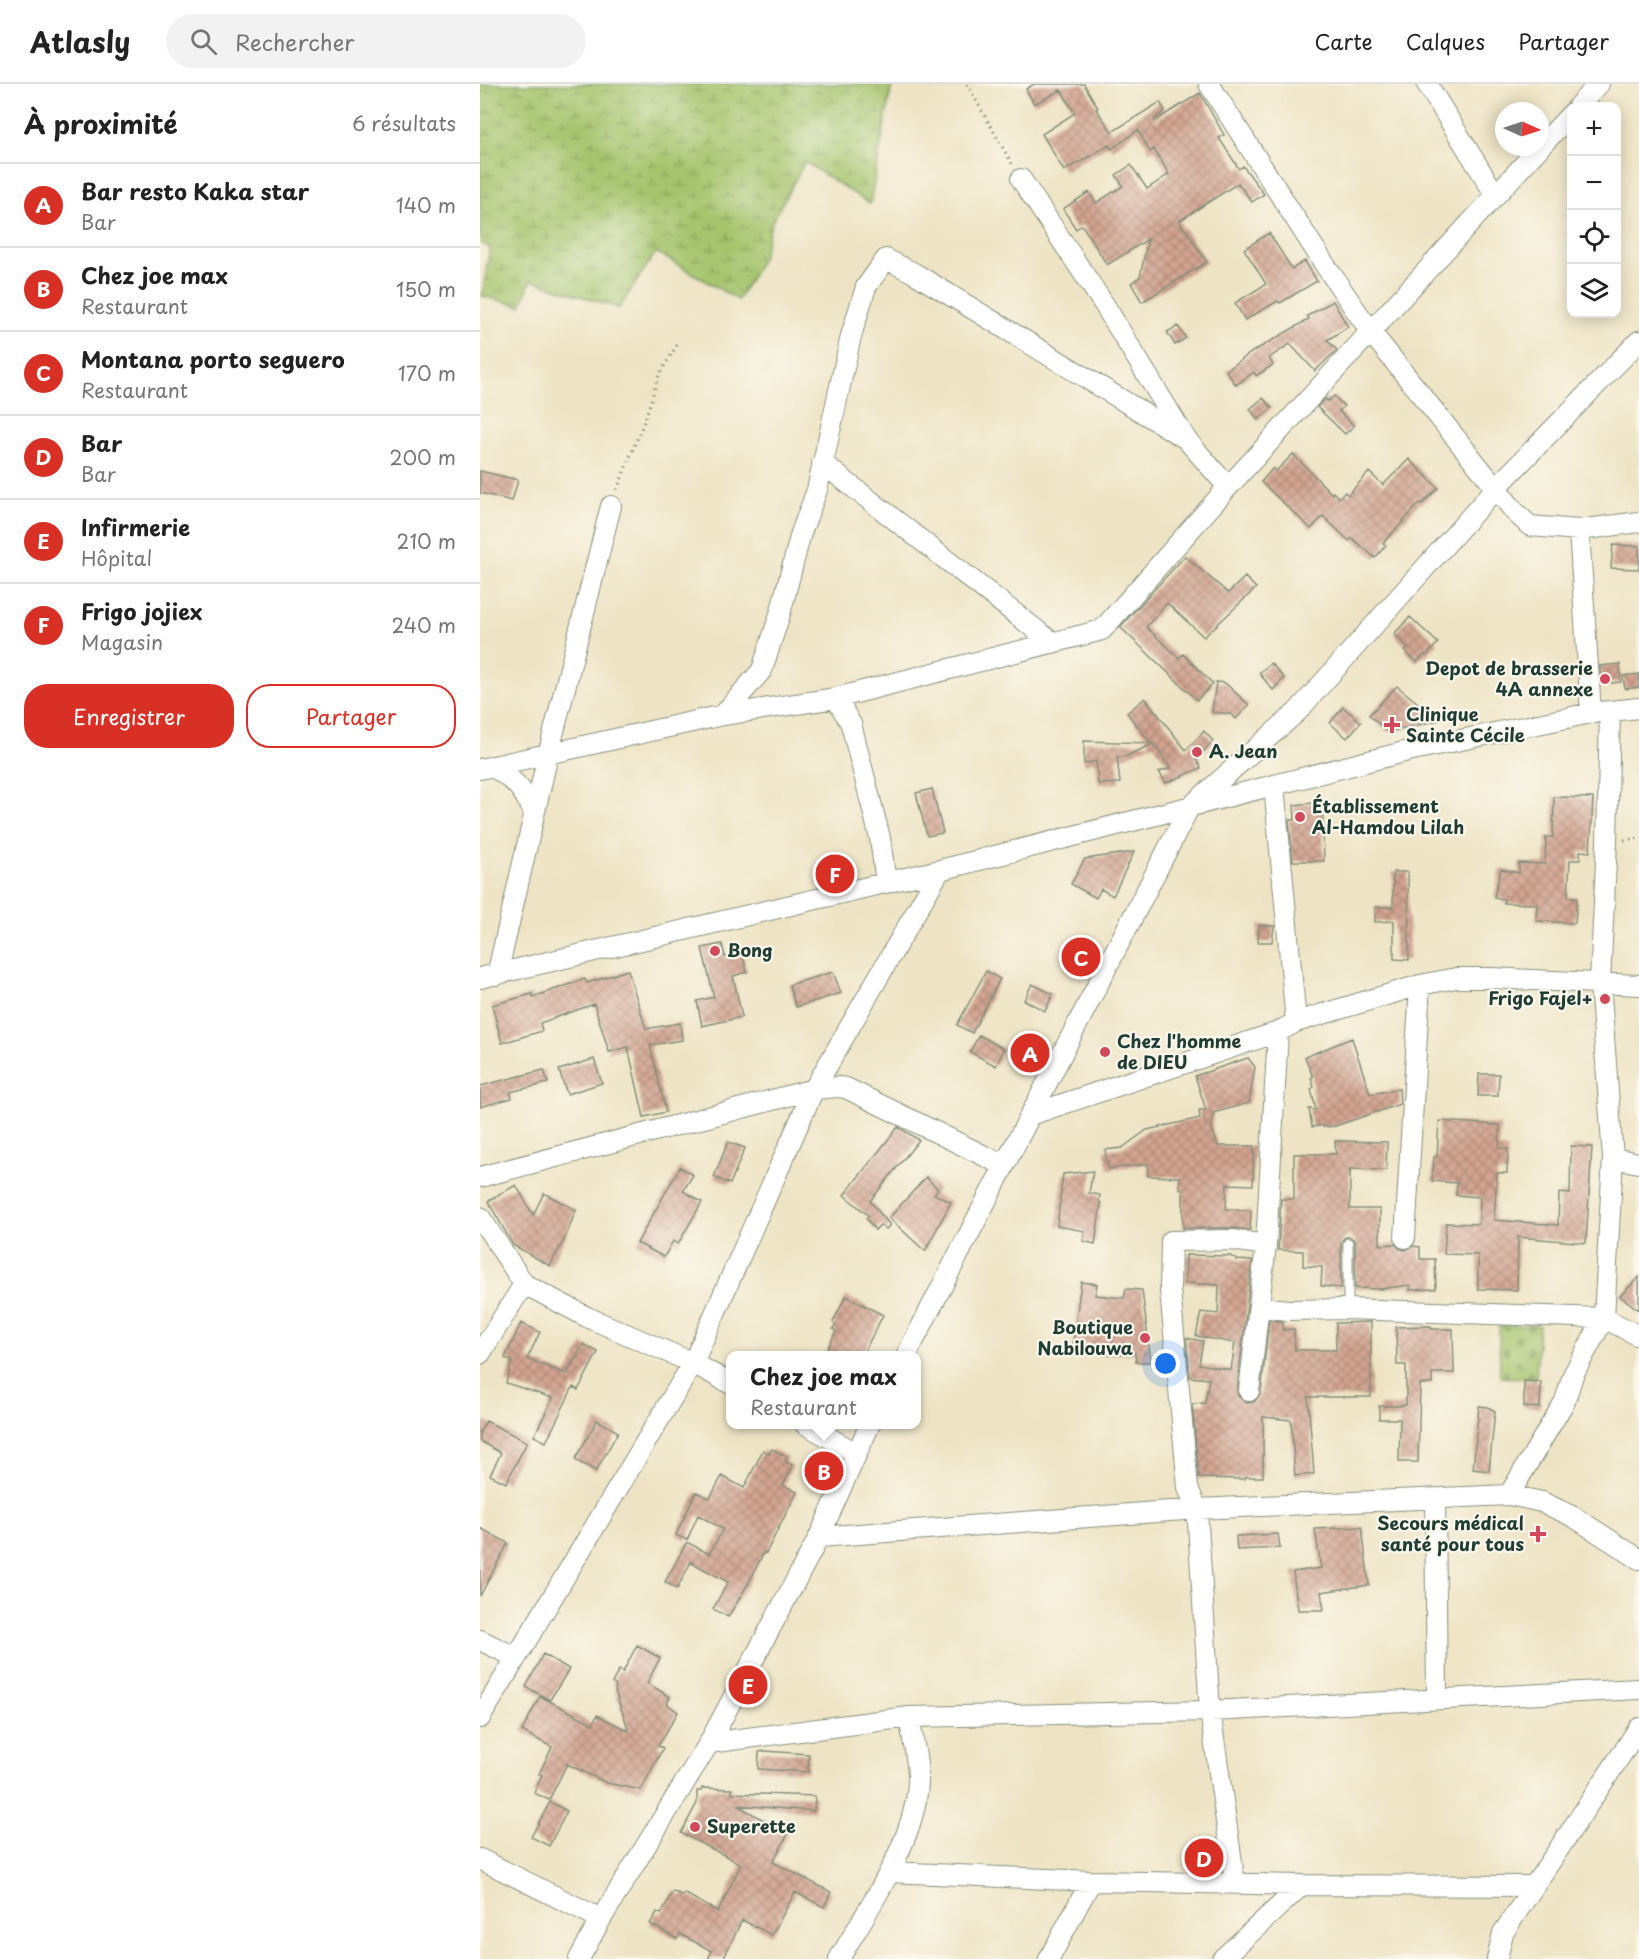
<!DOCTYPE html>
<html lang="fr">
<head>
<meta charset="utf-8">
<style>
  :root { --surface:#fff; --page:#f2f2f2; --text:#222; --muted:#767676; --line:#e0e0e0; --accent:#d93025 }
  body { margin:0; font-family:"Playpen Sans",sans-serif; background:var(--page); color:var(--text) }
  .controls { position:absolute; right:18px; top:18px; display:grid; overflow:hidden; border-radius:12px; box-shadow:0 3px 15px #0003 }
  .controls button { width:54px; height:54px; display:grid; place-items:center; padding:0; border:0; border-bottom:2px solid var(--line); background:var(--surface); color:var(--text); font:30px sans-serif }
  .compass { position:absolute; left:1015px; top:18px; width:54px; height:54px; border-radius:50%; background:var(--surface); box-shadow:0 3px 15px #0003; rotate:93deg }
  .you { position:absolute; left:686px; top:1280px; width:21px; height:21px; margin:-15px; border:4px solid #fff; border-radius:50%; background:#1a73e8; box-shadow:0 0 0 9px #1a73e833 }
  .badge { display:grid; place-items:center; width:39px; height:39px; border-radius:50%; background:var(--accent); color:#fff; font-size:20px; font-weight:700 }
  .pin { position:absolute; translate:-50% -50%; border:3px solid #fff; box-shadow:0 2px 6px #0006 }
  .popup { position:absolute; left:246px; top:1267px; width:195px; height:78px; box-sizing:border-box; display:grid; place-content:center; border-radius:12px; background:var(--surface); filter:drop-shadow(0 2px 4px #0005); font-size:20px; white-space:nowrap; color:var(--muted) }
  .popup b { font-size:22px; color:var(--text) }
  .popup::after { content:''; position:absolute; left:50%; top:100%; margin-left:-12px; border:12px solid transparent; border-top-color:var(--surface) }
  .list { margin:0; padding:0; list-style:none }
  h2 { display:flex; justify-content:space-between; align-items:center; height:78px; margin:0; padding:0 24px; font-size:26px }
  h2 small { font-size:20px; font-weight:400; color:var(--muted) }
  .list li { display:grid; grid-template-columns:39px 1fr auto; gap:18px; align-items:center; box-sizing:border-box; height:84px; padding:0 24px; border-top:2px solid var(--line) }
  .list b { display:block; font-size:22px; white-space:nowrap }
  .list p { margin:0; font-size:20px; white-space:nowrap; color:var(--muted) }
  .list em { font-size:20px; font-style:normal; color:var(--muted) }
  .actions { display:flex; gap:12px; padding:18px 24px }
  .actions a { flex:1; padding:14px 0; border:2px solid var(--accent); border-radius:24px; text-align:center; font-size:21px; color:var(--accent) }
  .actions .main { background:var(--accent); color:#fff }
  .icon { flex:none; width:33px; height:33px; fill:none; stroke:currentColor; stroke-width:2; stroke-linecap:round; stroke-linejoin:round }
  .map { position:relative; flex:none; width:1159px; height:1875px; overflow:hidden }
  header { display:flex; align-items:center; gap:36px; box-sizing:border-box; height:84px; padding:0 30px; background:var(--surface); border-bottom:2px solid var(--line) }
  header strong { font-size:28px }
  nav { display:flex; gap:33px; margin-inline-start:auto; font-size:21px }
  .search { width:420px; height:54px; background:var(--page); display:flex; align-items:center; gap:15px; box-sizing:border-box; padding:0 21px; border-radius:33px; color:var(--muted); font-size:22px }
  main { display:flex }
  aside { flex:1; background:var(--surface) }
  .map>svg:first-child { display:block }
  .wetland { fill:url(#wetland-marsh); stroke:#628050; stroke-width:1.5 }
  .cemetery { fill:url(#cemetery-stones); stroke:#628050; stroke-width:1.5 }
  .building { fill:url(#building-cross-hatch) }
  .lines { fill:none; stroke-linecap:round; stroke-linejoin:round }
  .service-casing { stroke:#86907c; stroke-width:11 }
  .minor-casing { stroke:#86907c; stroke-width:22 }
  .path { stroke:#86907c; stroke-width:3; stroke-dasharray:1.5 4.5; stroke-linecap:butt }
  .service { stroke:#fff; stroke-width:9 }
  .minor { stroke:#fff; stroke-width:20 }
  .poi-dot { fill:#d1495b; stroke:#fbf7ec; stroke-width:2 }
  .labels { text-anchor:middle; stroke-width:4.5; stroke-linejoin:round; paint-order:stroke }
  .poi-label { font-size:18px; font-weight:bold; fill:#1f3d34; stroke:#fbf7ec; text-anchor:start }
</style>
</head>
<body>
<header>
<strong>Atlasly</strong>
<div class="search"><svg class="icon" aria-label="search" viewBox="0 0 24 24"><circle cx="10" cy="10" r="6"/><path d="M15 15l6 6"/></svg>Rechercher</div>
<nav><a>Carte</a><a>Calques</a><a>Partager</a></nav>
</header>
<main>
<aside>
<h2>À proximité<small>6 résultats</small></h2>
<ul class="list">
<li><span class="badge">A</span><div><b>Bar resto Kaka star</b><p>Bar</p></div><em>140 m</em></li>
<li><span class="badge">B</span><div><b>Chez joe max</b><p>Restaurant</p></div><em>150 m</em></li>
<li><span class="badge">C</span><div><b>Montana porto seguero</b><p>Restaurant</p></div><em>170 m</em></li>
<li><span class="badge">D</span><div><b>Bar</b><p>Bar</p></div><em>200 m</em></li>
<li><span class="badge">E</span><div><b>Infirmerie</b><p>Hôpital</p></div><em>210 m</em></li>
<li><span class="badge">F</span><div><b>Frigo jojiex</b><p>Magasin</p></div><em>240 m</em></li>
</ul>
<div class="actions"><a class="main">Enregistrer</a><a>Partager</a></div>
</aside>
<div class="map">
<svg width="1159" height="1875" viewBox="0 0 1159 1875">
  <defs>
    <pattern id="wetland-marsh" width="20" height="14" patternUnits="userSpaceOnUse" patternTransform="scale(1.5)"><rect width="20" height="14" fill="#a5c46c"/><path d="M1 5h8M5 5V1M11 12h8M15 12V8" fill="none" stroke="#86a05a"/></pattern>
    <pattern id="cemetery-stones" width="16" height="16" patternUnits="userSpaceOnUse" patternTransform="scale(1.5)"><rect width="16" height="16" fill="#a5c46c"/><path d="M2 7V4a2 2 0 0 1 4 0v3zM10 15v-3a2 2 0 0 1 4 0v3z" fill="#86a05a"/></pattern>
    <pattern id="building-cross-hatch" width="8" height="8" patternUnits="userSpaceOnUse" patternTransform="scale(1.5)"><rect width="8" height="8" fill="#d3a491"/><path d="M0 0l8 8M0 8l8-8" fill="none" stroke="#ab8777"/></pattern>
  </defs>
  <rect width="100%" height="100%" fill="#fbf7ec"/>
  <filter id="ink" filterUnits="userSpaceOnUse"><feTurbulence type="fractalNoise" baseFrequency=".0167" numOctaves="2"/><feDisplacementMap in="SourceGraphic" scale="12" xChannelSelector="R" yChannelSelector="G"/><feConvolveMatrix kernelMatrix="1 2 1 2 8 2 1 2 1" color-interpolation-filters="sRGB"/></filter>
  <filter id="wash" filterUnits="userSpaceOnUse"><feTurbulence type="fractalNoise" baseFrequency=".008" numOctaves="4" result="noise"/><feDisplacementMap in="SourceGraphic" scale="24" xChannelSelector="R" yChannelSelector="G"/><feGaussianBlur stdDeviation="1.35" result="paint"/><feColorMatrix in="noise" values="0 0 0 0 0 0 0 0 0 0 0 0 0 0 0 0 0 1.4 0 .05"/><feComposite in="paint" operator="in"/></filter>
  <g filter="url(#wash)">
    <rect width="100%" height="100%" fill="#eee4c5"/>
    <path class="wetland" d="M0,0H412L390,120L325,78L292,138L282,175L258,216L176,168L139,224L51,196L41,222L2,212L10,163L0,159Z"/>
    <path class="cemetery" d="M1059,1241L1056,1295L1020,1293L1019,1242Z"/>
    <g id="blocks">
      <path class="building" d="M554,0H604L618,24L616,25L632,48L680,18L685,27L674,35L675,37L720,9L744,51L739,54L759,85L763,82L784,110L772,118L758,99L699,137L727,178L662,218L651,199L660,193L668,155L627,181L602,141L596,145L583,125L609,108L616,119L643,102L636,91L651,81L667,105L689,90L674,65L670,68L658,46L632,65L629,61L584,87L562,50L595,29L581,6L554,20L546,5Z
        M789,149L812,185L825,177L837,197L800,219L798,217L765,236L755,219L786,200L764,165Z
        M853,217L868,243L847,256L857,266L835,287L810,260L789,274L793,281L776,292L774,288L756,301L746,287L772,268L829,235L827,232Z
        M698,242L706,254L695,261L687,248Z
        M854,312L864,322L859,327L874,342L865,350L837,323L845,315L848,317Z
        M783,314L792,324L778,336L770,325Z
        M813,370L852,410L853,408L859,414L865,408L868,411L889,388L903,401L929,375L958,404L942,420L940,419L903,459L906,461L895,474L872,454L869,457L843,432L831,445L781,398L793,384L796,387Z
        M0,387L38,396L32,417L0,409Z
        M1133,461L1159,462V485L1131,484Z
        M705,472L748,509L765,493L776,504L724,553L687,519L666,543L699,574L703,570L733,600L717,616L640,543Z
        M930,533L958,559L946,572L944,571L937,578L925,567L928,564L914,550Z
        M791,579L804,594L793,606L779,589Z
        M1140,580L1141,598L1121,600L1120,582Z
        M1159,590V603L1145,605L1143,592Z
        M736,598L745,599L769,621L756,635L751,630L732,628Z
        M917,602L959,636L908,648L889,631Z
        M665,614L706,666L724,647L733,657L716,675L721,684L686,699L679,688L691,684L673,660L644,673H637L640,699L618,700L616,677L604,680V657L671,659L647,629Z
        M863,623L881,638L867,654L850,639Z
        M452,705L463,749L447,752L436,709Z
        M1074,713L1113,714L1110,768L1100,767V776H1090L1088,813H1097L1095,839L1056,837L1057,820L1024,819V815L1014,813L1021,785L1039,789V779L1065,780L1066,753H1073Z
        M842,718L844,777H813L809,736H815L814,721Z
        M654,768L633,812L621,805L616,814L591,800L605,775Z
        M913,788H928L929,876L914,875V837L895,838V823H913Z
        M779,841L794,842L792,858H778Z
        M242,860L245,873L262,869L267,888L253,892L262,933L222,942L217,917L234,913L222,864Z
        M148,886L166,945L200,939L202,956L170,961L186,1028L164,1033L148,963L129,968L114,920L60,939L62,947L22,959L12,921L52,910L53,913L105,895L107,899Z
        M506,887L520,895L492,949L477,941Z
        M353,888L361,909L316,923L309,901Z
        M552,900L573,910L565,927L544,916Z
        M499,951L524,965L516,982L490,968Z
        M872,954L890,1010L919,1005L920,1020L855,1042L843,1043V1041L832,1043L829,1025L836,1026L831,1005L834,1003L831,994L833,993L825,973Z
        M768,974L775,983L769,1019L733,1029L732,1045L738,1062H774L773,1101L747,1100L746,1125L771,1127L770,1146L752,1144H703V1105H700V1093L668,1092V1080L628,1085L625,1066L642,1064L667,1046L720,1034L719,1026H726L715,992Z
        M114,975L122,999L87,1010L79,986Z
        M64,986L68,999L30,1008L32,1014L0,1023V1002Z
        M999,990H1019L1018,1012H998Z
        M959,1037L1020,1041L1019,1064L1028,1065L1027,1089H1017L1014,1136L1078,1141L1079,1109L1090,1110L1091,1062L1112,1063L1106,1159L1038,1153L1037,1206L998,1205V1171L964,1170L966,1139L999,1140L1000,1113L976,1111L977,1099L952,1097L954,1073H957Z
        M418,1043L439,1056L390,1117L410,1141L406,1145L400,1141L395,1146L386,1134L389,1132L364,1111Z
        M855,1057L907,1058L906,1086L870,1085V1125H900V1161L915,1160L919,1164L925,1166L933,1162L940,1163V1175H955L956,1205L930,1206V1201L900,1205L875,1204V1159L873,1155L869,1152L864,1154L861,1158V1204L841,1202L842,1183L823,1182V1167L798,1166L801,1115H814V1070H856Z
        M248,1058L265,1064L250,1100L234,1093Z
        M200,1083L213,1091L203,1107L222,1118L198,1160L193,1157L184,1173L157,1159Z
        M613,1087L609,1109L620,1111L619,1118L621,1119L615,1160L603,1157L605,1147L577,1142L583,1090Z
        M446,1093L458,1105L454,1110L471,1118L445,1167L409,1134Z
        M36,1101L53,1131L64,1109L96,1126L86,1152L70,1182L33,1161L8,1117Z
        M706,1171L751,1172V1173L756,1174V1176L772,1177L757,1306L758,1312L767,1319L774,1318L781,1309L789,1236L803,1237L802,1246L814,1245L815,1266H856V1239L891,1238V1313H828L834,1390L815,1392L811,1336L783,1333V1393H765V1395L719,1394L712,1320L725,1319L729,1295L710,1293L706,1254L723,1257L719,1280L751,1286L755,1259L716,1252L721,1228L738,1230L739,1201L705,1199Z
        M1159,1193V1226L1140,1212Z
        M601,1198L617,1200L615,1211L644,1214L646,1205L662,1206L671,1278H656L655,1269L622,1271V1262L593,1259Z
        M366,1212L403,1231L382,1272H344L356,1247L353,1245L356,1240L353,1238Z
        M41,1239L60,1248L47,1275L87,1290L103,1260L118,1268L98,1306L93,1303L66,1358L54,1352L73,1314L26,1299L32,1277L25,1274Z
        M951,1242V1245H973L974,1289H952V1300H940L938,1378H919L920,1335H899V1322H920V1321H926V1281H917L916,1243Z
        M1044,1297L1061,1298L1060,1324L1044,1323Z
        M999,1322L1008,1323L1015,1327L1009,1387L993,1385Z
        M117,1336L138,1348L116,1387L95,1376Z
        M6,1337L47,1358L26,1399L10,1391L21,1369L0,1357V1347Z
        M292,1365L307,1373L305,1377L313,1382L303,1401L317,1408L286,1469L284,1468L267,1502L248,1533L233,1525L248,1498L211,1478L197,1505L185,1498L207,1458L229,1470L243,1445L218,1431L207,1456L196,1451L216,1408L230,1414L242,1392L264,1404L283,1366L289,1370Z
        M882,1443L889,1501L841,1508L844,1526H818L813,1488L841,1484L835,1445Z
        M0,1444L28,1459L0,1512Z
        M798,1450L800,1464L757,1466L756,1452Z
        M157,1561L180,1574L167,1599L190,1613L187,1620L198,1628L178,1662L183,1664L161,1706L127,1699L87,1680L69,1716L54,1709L62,1691L59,1690L72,1663L42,1647L60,1612L113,1640L117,1631L149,1647L135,1607L136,1602L132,1599L139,1586L143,1588Z
        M63,1570L89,1585L70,1616L46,1603Z
        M284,1667L329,1670L328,1688L278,1685L279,1668Z
        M222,1704L252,1705V1709L335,1712L334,1727L257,1721L308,1750L293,1778L351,1808L344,1823L315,1808L292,1851L262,1836L243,1875H228L232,1867L200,1850L197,1855L170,1840L177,1828L181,1830L193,1807L203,1812L204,1809L238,1828L261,1780L201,1749L217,1719V1707H221Z
        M70,1718L87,1727L69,1762L51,1753Z"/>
    </g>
  </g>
  <g filter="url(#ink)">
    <use href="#blocks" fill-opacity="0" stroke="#86907c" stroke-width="1.5"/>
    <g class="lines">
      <g class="service-casing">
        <path id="service" d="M868,1159V1225"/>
      </g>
      <g class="minor-casing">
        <path id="minor" d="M729,0L845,181L890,247L1035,428L1050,442L1099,446L1159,438
          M947,0L1015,110
          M1098,22L1119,0
          M1060,63L1092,29
          M541,95L625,222L706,355L748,403
          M342,379L573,559
          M1099,446L1111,629
          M356,614L371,640L400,754L406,799
          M243,631L282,586L300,530L321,449L337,406L371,252L386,203L406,175L434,189L706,355
          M12,682C37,699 41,702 54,729
          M0,685L243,631L356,614L622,546L748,403L1060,63
          M794,701L816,938
          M17,891L68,671L131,422
          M0,894L460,786L928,667L1111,629L1159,624
          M550,1031L798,948L816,938L940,901L976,894H1012L1159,901
          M1133,1074L1159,1079
          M0,1093L334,1005L358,1003L366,1004L523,1081
          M0,1133L44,1200L107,1233L213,1279L251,1300
          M925,1154L940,901
          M780,1223L808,1226L868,1225L1124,1234L1159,1252
          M0,1270L44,1200
          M426,1272L709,724L817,628L1015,405L1159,257
          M769,1307L786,1161L798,948
          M325,1340L376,1369
          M1029,1411L1085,1317L1093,1291L1124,1234L1133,1074L1120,898L1127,758L1130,627
          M955,1415L957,1615
          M339,1453L717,1425L1029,1411L1062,1418L1094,1433L1159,1475
          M0,1556L35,1573
          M0,1634L213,1279L334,1005L460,786
          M229,1659L429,1633L730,1627L1159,1605
          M0,1775L121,1835
          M409,1788L611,1797L822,1801L1054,1802
          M755,1799L730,1627L717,1425L708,1404L690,1206L691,1157L752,1156L786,1161
          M99,1875L121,1835L229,1659L339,1453L390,1340
          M359,1875C388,1825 436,1756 438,1698C439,1679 432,1653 429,1633
          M569,1875L611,1797
          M742,1875L822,1801
          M1017,1875L1023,1849L1159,1644"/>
      </g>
      <path class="path" d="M487,0L532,80
        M137,406L165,335L179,291L197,261
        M1144,756L1159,754"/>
      <use href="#service" class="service"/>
      <use href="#minor" class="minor"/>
    </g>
  </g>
  <g class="poi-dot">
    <circle cx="1125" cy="595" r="6"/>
    <path d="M909 632h6v6h6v6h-6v6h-6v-6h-6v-6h6z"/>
    <circle cx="717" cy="668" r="6"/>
    <circle cx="820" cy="733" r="6"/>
    <circle cx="235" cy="867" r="6"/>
    <circle cx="1125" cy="915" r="6"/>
    <circle cx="625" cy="968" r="6"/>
    <circle cx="665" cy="1254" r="6"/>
    <path d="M1055 1441h6v6h6v6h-6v6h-6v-6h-6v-6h6z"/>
    <circle cx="215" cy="1743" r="6"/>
  </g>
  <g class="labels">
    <g class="poi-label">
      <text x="1113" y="591" text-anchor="end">Depot de brasserie<tspan x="1113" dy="21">4A annexe</tspan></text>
      <text x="926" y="637">Clinique<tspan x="926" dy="21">Sainte Cécile</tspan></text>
      <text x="729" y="674">A. Jean</text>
      <text x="832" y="729">Établissement<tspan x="832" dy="21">Al-Hamdou Lilah</tspan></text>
      <text x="247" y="873">Bong</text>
      <text x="1113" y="921" text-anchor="end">Frigo Fajel+</text>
      <text x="637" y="964">Chez l'homme<tspan x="637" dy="21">de DIEU</tspan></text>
      <text x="653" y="1250" text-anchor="end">Boutique<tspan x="653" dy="21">Nabilouwa</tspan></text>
      <text x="1044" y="1446" text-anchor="end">Secours médical<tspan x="1044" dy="21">santé pour tous</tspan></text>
      <text x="227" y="1749">Superette</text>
    </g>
  </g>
</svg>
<div class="controls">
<button>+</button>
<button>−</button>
<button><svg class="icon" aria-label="locate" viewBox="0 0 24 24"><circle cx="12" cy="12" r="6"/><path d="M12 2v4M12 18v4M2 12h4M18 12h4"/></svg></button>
<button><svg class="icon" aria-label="layers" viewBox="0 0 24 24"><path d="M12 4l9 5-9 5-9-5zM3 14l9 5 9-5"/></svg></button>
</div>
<svg class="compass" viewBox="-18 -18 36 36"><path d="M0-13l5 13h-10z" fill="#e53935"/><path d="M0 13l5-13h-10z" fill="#767676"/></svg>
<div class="you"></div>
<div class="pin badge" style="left:550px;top:969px">A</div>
<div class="pin badge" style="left:344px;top:1387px">B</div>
<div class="popup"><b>Chez joe max</b>Restaurant</div>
<div class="pin badge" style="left:601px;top:873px">C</div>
<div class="pin badge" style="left:724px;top:1774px">D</div>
<div class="pin badge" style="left:268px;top:1601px">E</div>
<div class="pin badge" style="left:355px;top:790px">F</div>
</div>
</main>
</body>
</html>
